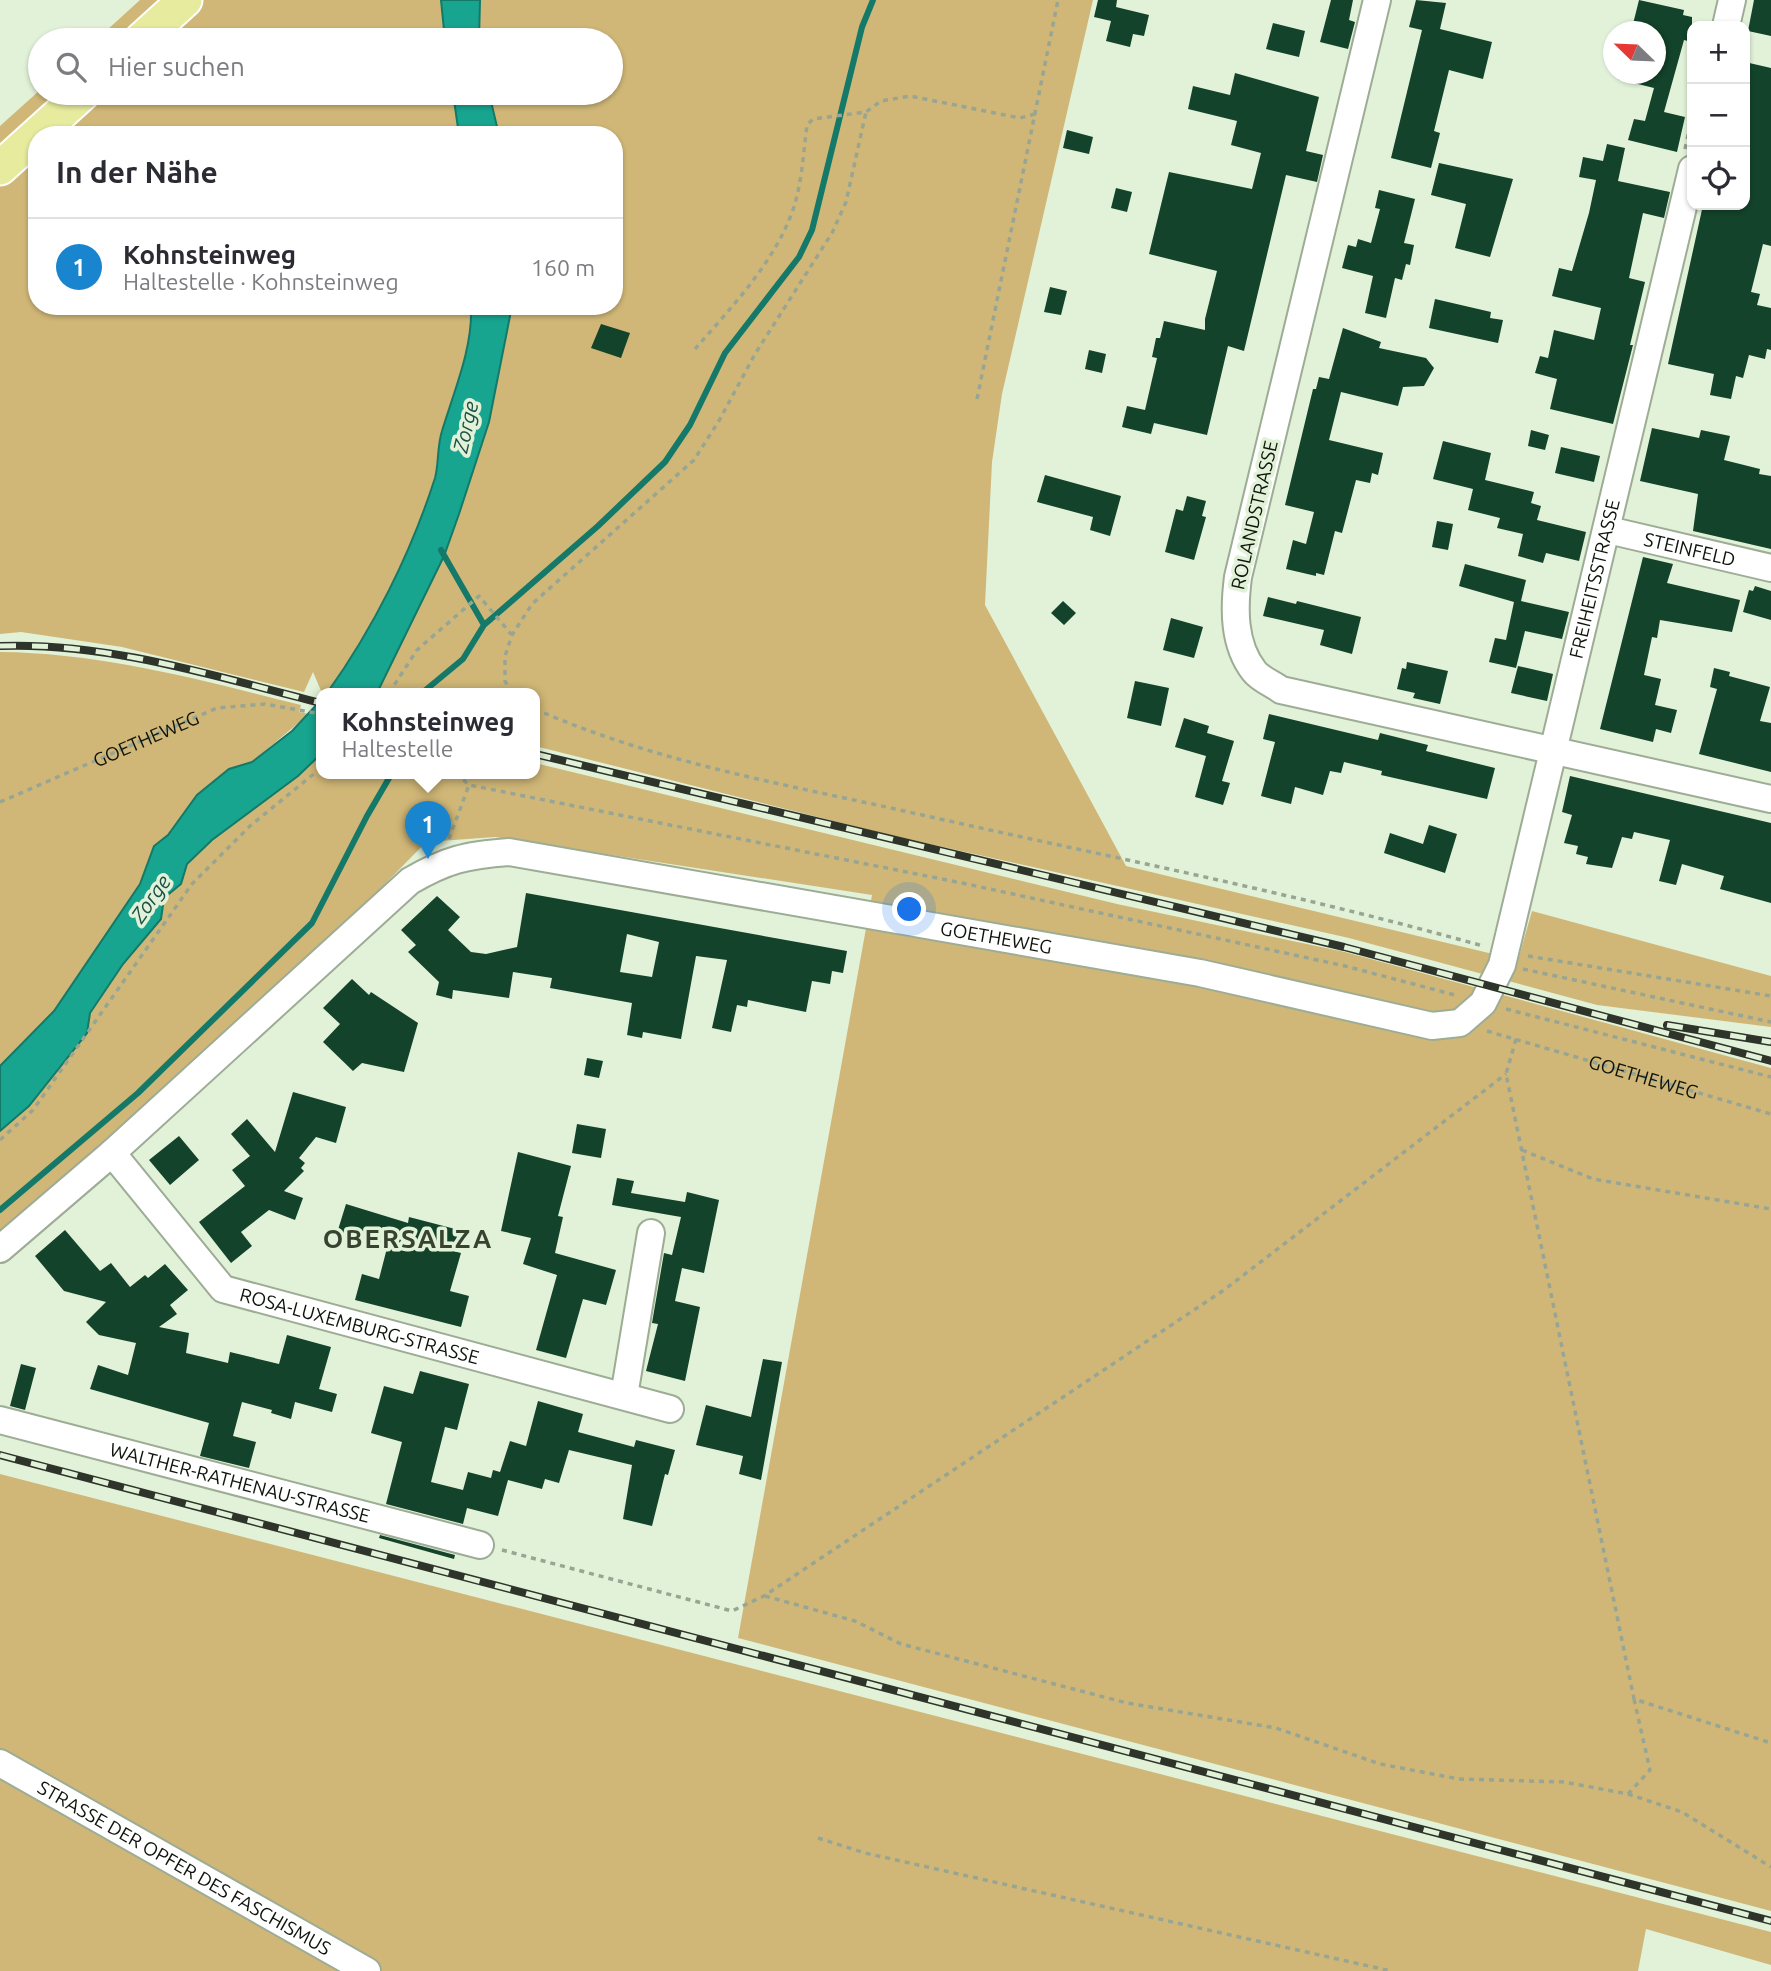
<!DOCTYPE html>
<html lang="de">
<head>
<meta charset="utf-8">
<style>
  :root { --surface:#fff; --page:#f7f7f7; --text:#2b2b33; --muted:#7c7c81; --line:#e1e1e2; --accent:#1885ce }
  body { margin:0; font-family:Ubuntu,sans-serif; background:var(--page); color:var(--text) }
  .controls { position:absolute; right:21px; top:21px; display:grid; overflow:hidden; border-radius:14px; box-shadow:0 2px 5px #0004 }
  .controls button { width:63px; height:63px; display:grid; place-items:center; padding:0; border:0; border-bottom:2px solid var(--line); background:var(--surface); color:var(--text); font:35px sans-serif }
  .compass { position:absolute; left:1603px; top:21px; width:63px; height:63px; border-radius:50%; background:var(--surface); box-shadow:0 2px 5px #0004; rotate:293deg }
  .you { position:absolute; left:910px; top:910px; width:24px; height:24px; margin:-18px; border:5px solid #fff; border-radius:50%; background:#1a73e8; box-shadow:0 0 0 10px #1a73e833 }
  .badge { display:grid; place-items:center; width:46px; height:46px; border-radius:50%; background:var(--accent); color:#fff; font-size:23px; font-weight:700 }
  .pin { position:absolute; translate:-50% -58px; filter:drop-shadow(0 2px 4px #0008) }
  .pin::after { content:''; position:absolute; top:37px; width:24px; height:21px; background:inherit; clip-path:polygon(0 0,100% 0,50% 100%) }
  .popup { position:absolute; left:316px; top:688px; width:224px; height:91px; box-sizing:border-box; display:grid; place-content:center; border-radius:14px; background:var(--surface); filter:drop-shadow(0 2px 5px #0005); font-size:23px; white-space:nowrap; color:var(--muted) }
  .popup b { font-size:26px; color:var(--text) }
  .popup::after { content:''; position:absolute; left:50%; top:100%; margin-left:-14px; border:14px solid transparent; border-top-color:var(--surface) }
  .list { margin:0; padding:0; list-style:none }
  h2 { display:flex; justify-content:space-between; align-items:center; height:91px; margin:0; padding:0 28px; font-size:30px }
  h2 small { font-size:23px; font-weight:400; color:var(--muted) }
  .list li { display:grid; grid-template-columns:46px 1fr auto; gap:21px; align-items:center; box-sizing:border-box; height:98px; padding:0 28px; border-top:2px solid var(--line) }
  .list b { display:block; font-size:26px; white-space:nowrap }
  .list p { margin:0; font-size:23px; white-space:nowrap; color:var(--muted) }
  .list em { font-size:23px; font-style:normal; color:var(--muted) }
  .icon { flex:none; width:38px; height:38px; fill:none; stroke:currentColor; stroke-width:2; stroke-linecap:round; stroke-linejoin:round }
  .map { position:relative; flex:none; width:1771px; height:1971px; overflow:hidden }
  .search { position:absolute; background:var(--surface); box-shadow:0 2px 5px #0004; left:28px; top:28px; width:595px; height:77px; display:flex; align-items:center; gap:18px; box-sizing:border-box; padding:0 24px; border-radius:38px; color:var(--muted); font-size:26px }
  .panel { position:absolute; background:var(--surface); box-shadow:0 2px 5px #0004; left:28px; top:126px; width:595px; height:189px; border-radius:28px }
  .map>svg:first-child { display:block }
  .green { fill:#d0b777 }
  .water { fill:#17a590; stroke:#147968; stroke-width:2 }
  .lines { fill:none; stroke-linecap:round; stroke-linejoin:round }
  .stream { stroke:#147968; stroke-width:6 }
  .building { fill:#13432a; fill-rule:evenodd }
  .minor-casing { stroke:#9dac95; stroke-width:30 }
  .major-casing { stroke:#fff; stroke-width:37 }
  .path { stroke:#98a592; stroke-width:3.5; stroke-dasharray:5 5; stroke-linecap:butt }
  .minor { stroke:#fff; stroke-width:26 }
  .major { stroke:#e6eb9e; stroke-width:33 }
  .rail-casing { stroke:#2e342a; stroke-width:8 }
  .rail { stroke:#e2f2d9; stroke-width:5; stroke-dasharray:16; stroke-linecap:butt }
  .labels { text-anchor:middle; stroke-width:7; stroke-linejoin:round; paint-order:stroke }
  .street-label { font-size:19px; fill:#0e130b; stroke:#e2f2d9 }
  .water-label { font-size:21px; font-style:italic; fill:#1c5047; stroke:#e2f2d9 }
  .district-label { font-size:26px; font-weight:bold; letter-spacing:2px; fill:#37432f; stroke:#e2f2d9 }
</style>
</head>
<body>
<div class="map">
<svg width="1771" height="1971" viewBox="0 0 1771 1971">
  <rect width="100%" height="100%" fill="#e2f2d9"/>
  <path class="green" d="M140,0H441L445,40H96Z
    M480,0H1093L1002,394L992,462L985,605L1126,866L1518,960L1532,911L1771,976V1027L1597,1005L1349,938L885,834L535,746V693H377L444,556L459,514L489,422L512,306H614V135H499L489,93H611V40H479Z
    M40,90V93H453L459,135H37V306H471C473,346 455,388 443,426C438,443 440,461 435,478C411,553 373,629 327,693H322L313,672L304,692L122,647L21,632L0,634V126Z
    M0,652C103,653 201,680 301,705L299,712L309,714L252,762L229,769L197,795L168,835L154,846L140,884L54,1011L0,1066Z
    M321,754V773H535V763L1117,904L1345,952L1771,1068V1911L738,1638L872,895L495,837L426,842L313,958L0,1234V1131L29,1106L87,1033L90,1014L123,964L161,919L164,897L181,883L187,864L212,840L298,776Z
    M0,1474L1771,1932V1965L1646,1929L1638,1971H0Z"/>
  <path class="water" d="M441,0H480L479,40H445Z
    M453,93H489L499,135H459Z
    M471,306H512L489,422L459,514L444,556L377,693H327C373,629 411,553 435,478C439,463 437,446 442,431C454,391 473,348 471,306Z
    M321,700V754L298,776L212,840L187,864L181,884L164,898L161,919L123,964L90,1013L87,1033L29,1106L0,1131V1066L54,1011L140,884L154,846L168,835L197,795L229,769L252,762L292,731Z"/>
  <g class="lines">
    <path class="stream" d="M441,550L484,625
      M422,693L463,659L484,625L598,526L665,462L690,425L725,353L799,257L812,230L862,27L873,0
      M0,1210L138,1093L312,923L367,816L392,773"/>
  </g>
  <path class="building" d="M1098,0H1117L1116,7L1149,15L1144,36L1133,34L1130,47L1106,41L1111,21L1094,17Z
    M1331,0H1353L1349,20L1355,22L1348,49L1320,42Z
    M1416,0L1446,3L1440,29L1492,42L1483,79L1449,70L1434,131L1440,133L1431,168L1391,158L1422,30L1409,27Z
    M1639,0L1684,10L1683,15L1692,17V42L1684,40L1664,112L1685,117L1677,152L1628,140L1634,119L1645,121L1654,88L1618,79V74H1656V32L1632,28Z
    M1754,0H1771V36L1748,31Z
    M1273,23L1305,31L1299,57L1266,49Z
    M1745,62L1771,68V246L1763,244L1751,292L1760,294L1757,305L1771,308V350L1767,349L1765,359L1749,355L1743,378L1736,376L1731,399L1710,395L1714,374L1668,364L1703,205H1745Z
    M1235,73L1319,97L1306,151L1323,155L1317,182L1286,175L1244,351L1228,346L1207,435L1154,423L1151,434L1122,427L1127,406L1145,410L1157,358L1152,357L1156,338H1160L1164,321L1205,330V319L1217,271L1149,254L1169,172L1252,189L1261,153L1231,145L1237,121L1188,109L1193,86L1230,95Z
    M1067,130L1093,137L1089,154L1063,148Z
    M1607,144L1625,148L1618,181L1670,192L1664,218L1643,213L1629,278L1645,282L1630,345H1633L1613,424L1550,409L1557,379L1535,373L1540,356L1548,358L1554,330L1594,340L1601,308L1552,296L1559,268L1572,271L1589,213L1596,180L1579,177L1583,157L1603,161Z
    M1439,163L1513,179L1490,257L1455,248L1466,204L1431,195Z
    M1116,188L1132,192L1127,212L1111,208Z
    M1379,190L1415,199L1404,243L1414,245L1410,265L1406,264L1402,280L1395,278L1386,318L1365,313L1373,276L1342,268L1348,245L1356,247L1358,239L1371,243L1380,209L1375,208Z
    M1050,287L1067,291L1061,315L1044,312Z
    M1435,299L1491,312L1490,318L1503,320L1498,343L1429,328Z
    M601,324L630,333L621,358L591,348Z
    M1343,328L1381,342L1379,348L1426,358L1434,368L1424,386L1403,387L1398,406L1341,392L1329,440L1383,453L1378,475L1372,473L1370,483L1356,480L1342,533L1335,531L1324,575L1316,573V576L1286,569L1293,540L1306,544L1314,512L1285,505L1313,389H1316L1319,377L1329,379Z
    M1089,350L1106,354L1102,373L1085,369Z
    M1652,428L1699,438L1701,430L1730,436L1724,460L1760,469L1759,474L1771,476V549L1693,531L1698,494L1640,481Z
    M1531,430L1549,435L1545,450L1528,446Z
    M1443,441L1491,453L1485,480L1534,492L1531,503L1541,506L1537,520L1586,532L1579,561L1546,553L1543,563L1518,556L1523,534L1497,528L1500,518L1468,510L1473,489L1433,479Z
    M1561,447L1600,456L1594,482L1555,473Z
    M1045,475L1121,496L1110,536L1090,530L1093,517L1037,502Z
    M1187,496L1206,501L1202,516L1206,517L1194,560L1165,552L1176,509L1183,511Z
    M1437,521L1453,524L1448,550L1432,547Z
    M1643,557L1673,564L1667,583L1740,600L1732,632L1660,620L1657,638L1652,637L1644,675L1661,679L1655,705L1677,710L1671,733L1656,729L1653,742L1600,729Z
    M1465,564L1526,580L1521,601L1569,612L1562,639L1525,631L1516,668L1489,662L1495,638L1506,640L1514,602L1459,586Z
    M1755,586L1771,591V620L1743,612L1749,590L1753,591Z
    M1268,597L1296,604L1297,601L1361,617L1352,654L1320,645L1324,630L1263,616Z
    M1063,601L1076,613L1064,625L1051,613Z
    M1171,618L1203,627L1194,658L1163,650Z
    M1407,662L1448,671L1440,704L1413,698L1415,693L1397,689L1402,668L1406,669Z
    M1518,666L1553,674L1547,701L1511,693Z
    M1714,668L1730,672L1729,676L1770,687L1760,721L1771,723V772L1699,754L1717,689L1710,687Z
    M1135,681L1169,688L1161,726L1127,718Z
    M1269,714L1378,740L1380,733L1428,745L1426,751L1495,768L1487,799L1381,775L1382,771L1344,762L1341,773L1330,771L1323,795L1295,787L1291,804L1261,796L1275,742L1263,739Z
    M1184,718L1209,726L1207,733L1234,741L1222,781L1230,783L1223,805L1195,797L1206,756L1175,747Z
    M1570,776L1771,823V903L1720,889L1724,876L1682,864L1676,885L1659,881L1670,840L1634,832L1632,839L1622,837L1612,868L1586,864L1588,857L1576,854L1578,846L1564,843L1572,815L1562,812Z
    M1429,825L1457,834L1445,873L1384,853L1390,833L1423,844Z
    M526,893L847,951L843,973L832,971L830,984L812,981L806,1012L748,1000L747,1007L737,1005L731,1032L712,1028L727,960L696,956L681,1039L643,1032L642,1038L627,1035L632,1003L550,988L552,978L513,972L509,998L453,990L452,999L436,995L439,982L408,952L416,945L401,930L437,896L460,917L448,930L471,952L486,954L517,947ZM627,934L659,942L652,977L620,972Z
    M352,979L369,995L371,992L418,1023L404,1072L362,1063L353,1071L323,1042L340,1024L323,1008Z
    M587,1058L603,1061L599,1078L584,1075Z
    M293,1092L346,1107L336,1143L316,1137L299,1158L305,1163L301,1168L304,1171L284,1191L303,1198L295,1220L269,1210L241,1232L252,1246L231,1263L199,1222L245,1186L232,1170L250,1156L231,1134L247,1119L275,1152Z
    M577,1124L606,1129L601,1158L572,1153Z
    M179,1136L199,1160L170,1185L149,1160Z
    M518,1152L571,1166L558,1216L563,1217L555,1253L616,1270L606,1305L583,1299L566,1358L536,1350L557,1275L523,1264L531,1238L501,1231Z
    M617,1178L634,1181L631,1193L685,1202L687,1192L719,1200L704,1273L682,1268L675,1301L700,1307L685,1381L646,1371L658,1324L652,1323L664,1253L672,1255L681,1217L612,1205Z
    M346,1204L408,1223L409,1217L459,1230L453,1251L461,1253L450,1291L469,1296L461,1327L355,1300L362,1274L379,1279L387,1248L337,1233Z
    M65,1230L100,1271L111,1263L130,1287L145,1275L148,1278L165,1264L188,1290L170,1305L177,1314L159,1327L189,1333L186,1353L228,1363L230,1352L279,1364L287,1335L331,1347L319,1389L337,1394L332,1412L295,1402L291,1419L271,1413L272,1410L242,1402L233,1436L256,1442L249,1468L200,1456L209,1423L90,1389L98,1365L128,1375L136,1343L99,1335L86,1322L106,1302L64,1291L35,1256Z
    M763,1359L782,1362L761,1480L739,1474L743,1456L696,1445L706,1405L751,1417Z
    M21,1364L36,1368L25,1410L10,1406Z
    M420,1371L469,1384L457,1430L445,1427L431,1482L463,1490L468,1472L491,1478L493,1470L500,1472L510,1441L526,1446L538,1401L583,1414L578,1432L634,1447L636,1440L675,1450L668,1475L665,1474L652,1526L623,1519L632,1465L569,1450L559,1483L545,1479L542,1489L508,1480L498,1516L467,1508L463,1524L386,1504L402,1442L371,1433L384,1386L413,1394Z
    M380,1535L455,1555L454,1559L379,1538Z"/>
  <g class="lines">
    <g class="minor-casing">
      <g id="minor">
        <path d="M1377,0L1238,577C1234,608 1233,644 1254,671C1260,679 1273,684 1281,690L1771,799"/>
        <path d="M1726,26L1732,0"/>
        <path id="s3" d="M1608,530L1771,568"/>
        <path id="s4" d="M112,1153L223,1289L670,1409"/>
        <path id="s5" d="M0,1249L112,1153L410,881C446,860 466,855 509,852L1200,973L1432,1026L1460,1023L1483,1003L1502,965L1692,169"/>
        <path d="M624,1396L651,1233"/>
        <path id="s6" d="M0,1420L480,1545"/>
        <path id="s7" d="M0,1763L367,1971"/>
      </g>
    </g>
    <g class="major-casing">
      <path id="major" d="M141,40L185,0
        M0,168L83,93"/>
    </g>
    <g class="path">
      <path d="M1685,149L1692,117"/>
      <path d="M695,349C730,309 772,265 791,215C802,187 803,155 807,125L813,119L866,112L881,101L910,96L1020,118L1035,114"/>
      <path d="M977,399L1058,0"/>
      <path d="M389,693L417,650L479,596L511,634"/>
      <path d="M512,693L505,681V656L512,635L532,604L694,460L720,419L755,354L832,233L846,202L866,112"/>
      <path d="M535,709C648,759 771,782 891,808C1089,853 1288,891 1483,946"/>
      <path d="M456,773L469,785L962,883L1345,966L1455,995"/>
      <path id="s1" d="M0,802L217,708L265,704L321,714"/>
      <path d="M449,839L469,785"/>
      <path d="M1528,956L1771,996"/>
      <path d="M1523,969L1771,1022"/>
      <path d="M1506,1009L1771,1077"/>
      <path id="s2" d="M1487,1031L1771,1114"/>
      <path d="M1516,1039L1506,1074L1634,1699L1771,1743"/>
      <path d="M0,1140L33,1110L192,884L250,826L321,768"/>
      <path d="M1522,1150L1593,1179L1771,1209"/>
      <path d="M502,1550L732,1611L764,1596L1224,1290L1506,1074"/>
      <path d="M765,1596L855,1621L901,1644L1127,1703L1276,1728L1380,1764L1459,1779L1564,1782L1628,1794L1682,1812L1771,1867"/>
      <path d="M1628,1794L1650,1770L1634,1699"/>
      <path d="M818,1838L865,1853L1391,1971"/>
    </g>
    <use href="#minor" class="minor"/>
    <use href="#major" class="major"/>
    <g class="rail-casing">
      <path id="rail" d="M0,646C109,642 217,677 321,703
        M535,754L1344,947L1771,1061
        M1667,1025L1771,1042
        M0,1455L1771,1921"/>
    </g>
    <use href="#rail" class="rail"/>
  </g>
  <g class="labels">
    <g class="street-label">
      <text transform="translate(1254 515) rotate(-77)" y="7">ROLANDSTRASSE</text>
      <text dy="7" stroke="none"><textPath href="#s3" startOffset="84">STEINFELD</textPath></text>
      <text dy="7" stroke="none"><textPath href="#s5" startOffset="2093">FREIHEITSSTRASSE</textPath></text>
      <text dy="7" stroke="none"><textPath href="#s1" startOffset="159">GOETHEWEG</textPath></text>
      <text dy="7" stroke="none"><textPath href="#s5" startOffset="1150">GOETHEWEG</textPath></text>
      <text dy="7" stroke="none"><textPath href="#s2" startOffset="163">GOETHEWEG</textPath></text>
      <text dy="7" stroke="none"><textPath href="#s4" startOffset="317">ROSA-LUXEMBURG-STRASSE</textPath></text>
      <text dy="7" stroke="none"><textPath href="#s6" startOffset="248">WALTHER-RATHENAU-STRASSE</textPath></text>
      <text dy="7" stroke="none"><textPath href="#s7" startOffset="212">STRASSE DER OPFER DES FASCHISMUS</textPath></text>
    </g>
    <g class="water-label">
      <text transform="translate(466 427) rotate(-77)" y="7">Zorge</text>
      <text transform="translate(151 899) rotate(-55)" y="7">Zorge</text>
    </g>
    <g class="district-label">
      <text x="408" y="1248">OBERSALZA</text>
    </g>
  </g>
</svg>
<div class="controls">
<button>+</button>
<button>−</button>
<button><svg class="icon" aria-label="locate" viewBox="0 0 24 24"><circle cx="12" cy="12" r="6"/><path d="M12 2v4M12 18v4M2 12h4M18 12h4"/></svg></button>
</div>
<svg class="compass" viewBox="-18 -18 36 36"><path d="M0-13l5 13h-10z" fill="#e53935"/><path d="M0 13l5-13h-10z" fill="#7c7c81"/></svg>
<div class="you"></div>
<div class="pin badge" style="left:428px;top:859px">1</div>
<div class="popup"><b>Kohnsteinweg</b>Haltestelle</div>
<div class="search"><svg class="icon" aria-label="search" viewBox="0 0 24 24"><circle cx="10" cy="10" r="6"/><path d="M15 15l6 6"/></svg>Hier suchen</div>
<section class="panel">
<h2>In der Nähe<small></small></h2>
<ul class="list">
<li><span class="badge">1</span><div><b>Kohnsteinweg</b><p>Haltestelle · Kohnsteinweg</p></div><em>160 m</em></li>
</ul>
</section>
</div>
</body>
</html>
